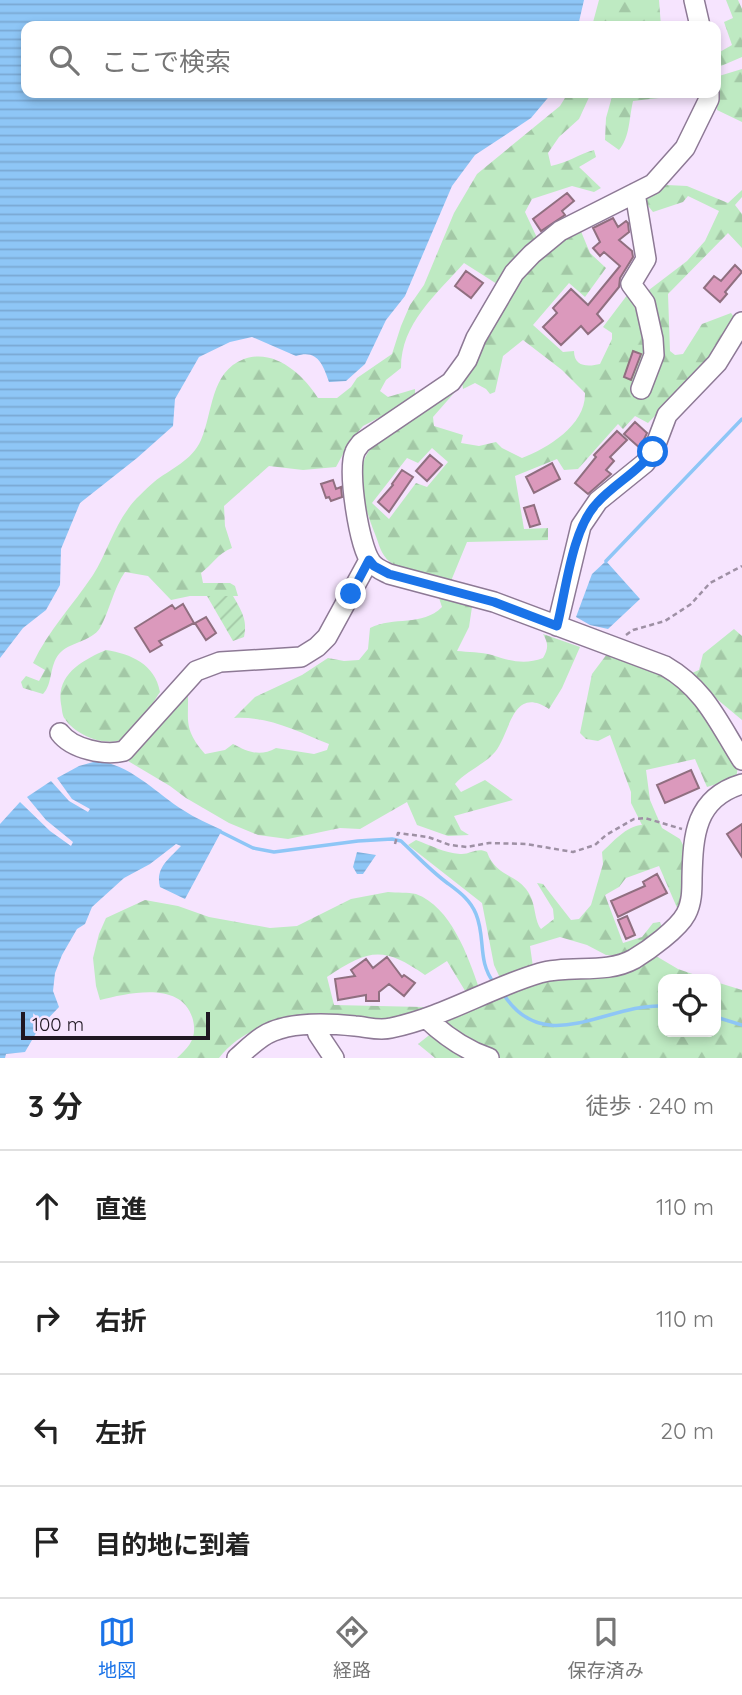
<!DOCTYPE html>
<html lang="ja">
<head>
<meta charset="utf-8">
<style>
  :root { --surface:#fff; --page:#f2f2f2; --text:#222; --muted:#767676; --line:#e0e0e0; --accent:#1a73e8 }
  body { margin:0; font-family:Quicksand,"Noto Sans JP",sans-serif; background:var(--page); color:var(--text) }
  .controls { position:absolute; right:21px; bottom:21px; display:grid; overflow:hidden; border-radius:14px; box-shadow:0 4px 10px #0003 }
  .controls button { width:63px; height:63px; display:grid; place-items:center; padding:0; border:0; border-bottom:2px solid var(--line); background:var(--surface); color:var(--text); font:35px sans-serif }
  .scale { position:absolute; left:21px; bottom:18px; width:189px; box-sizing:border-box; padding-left:7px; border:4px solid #1f1722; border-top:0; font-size:19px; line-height:24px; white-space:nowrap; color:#1f1722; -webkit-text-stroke:5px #f6e4fe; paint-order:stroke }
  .stop { position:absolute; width:21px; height:21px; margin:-16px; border:5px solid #1a73e8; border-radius:50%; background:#fff }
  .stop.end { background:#1a73e8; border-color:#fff; box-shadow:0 2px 7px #0008 }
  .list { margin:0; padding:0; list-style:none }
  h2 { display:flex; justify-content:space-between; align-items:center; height:91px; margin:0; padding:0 28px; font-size:30px }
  h2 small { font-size:23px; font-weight:400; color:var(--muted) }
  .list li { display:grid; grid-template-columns:46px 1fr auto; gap:21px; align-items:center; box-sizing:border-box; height:112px; padding:0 28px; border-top:2px solid var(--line) }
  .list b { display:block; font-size:26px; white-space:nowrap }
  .list em { font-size:23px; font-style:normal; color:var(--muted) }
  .icon { flex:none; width:38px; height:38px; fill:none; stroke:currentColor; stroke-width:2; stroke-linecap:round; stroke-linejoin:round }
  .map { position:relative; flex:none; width:742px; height:1058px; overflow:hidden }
  .search { position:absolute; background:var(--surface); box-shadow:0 4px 10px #0003; left:21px; right:21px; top:21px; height:77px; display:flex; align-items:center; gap:18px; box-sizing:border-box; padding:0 24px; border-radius:14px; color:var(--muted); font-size:26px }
  .sheet { height:539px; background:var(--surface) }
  nav { display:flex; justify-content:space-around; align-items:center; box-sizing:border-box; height:98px; border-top:2px solid var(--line); background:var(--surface); font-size:19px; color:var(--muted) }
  nav a { display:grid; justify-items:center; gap:4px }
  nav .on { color:var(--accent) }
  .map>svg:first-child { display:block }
  .forest { fill:url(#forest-firs); fill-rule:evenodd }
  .garden { fill:url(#garden-furrows) }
  .water { fill:url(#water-rules) }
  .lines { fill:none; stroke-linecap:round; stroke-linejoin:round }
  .stream { stroke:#8ec6f6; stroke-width:3.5 }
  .building { fill:#db99bc; stroke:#906f80; stroke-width:2 }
  .minor-casing { stroke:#8d7995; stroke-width:22 }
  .path { stroke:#9e90a4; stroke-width:2.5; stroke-dasharray:5 3.5; stroke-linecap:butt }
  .minor { stroke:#fff; stroke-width:19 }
  .route { stroke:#1a73e8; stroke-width:9 }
</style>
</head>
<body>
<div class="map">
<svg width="742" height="1058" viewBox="0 0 742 1058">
  <defs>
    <pattern id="forest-firs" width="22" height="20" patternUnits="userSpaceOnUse" patternTransform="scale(1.75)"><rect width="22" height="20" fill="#beeac2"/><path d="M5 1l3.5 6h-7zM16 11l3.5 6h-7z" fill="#a3c8a6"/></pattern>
    <pattern id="garden-furrows" width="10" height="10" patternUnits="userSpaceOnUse" patternTransform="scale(1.75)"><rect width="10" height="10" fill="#beeac2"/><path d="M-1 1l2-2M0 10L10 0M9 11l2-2" fill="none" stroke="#a3c8a6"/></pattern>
    <pattern id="water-rules" width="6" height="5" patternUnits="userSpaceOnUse" patternTransform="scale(1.75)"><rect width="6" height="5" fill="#8ec6f6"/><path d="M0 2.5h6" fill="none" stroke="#7aa9d3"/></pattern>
  </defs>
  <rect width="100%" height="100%" fill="#f6e4fe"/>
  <path class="forest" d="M599,0H659L661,26H592Z
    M726,0H738L742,9V57L721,66L718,53L732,45L724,22L733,18Z
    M742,69V122L717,110L719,76Z
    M568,93H591L579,119L559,137L548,153L551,166C567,163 579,154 594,150L596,157L579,167L601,188L594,192L572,186L532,199L525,212L539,242L497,284L464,263C436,295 401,323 401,368L386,380L380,391L388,397L415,389V399L363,426L349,443L336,467L303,470L269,466L224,506L225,526L232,548C218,553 212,565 201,573L203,583H230L235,586L238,596H190L171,600L148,576L125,572C113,589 110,610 100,628C91,642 69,642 59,654C49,666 53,684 43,694L23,688L21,682L26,676L39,681L45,670L33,663C48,631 73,605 93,575C106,555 113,529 128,509C134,500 145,490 154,482C170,469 192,461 201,440C213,413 210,372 244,359C274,348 303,374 318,398H337L351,387L357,378L392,354L401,326L410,305L424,285L454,213L477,174L560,106Z
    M613,93H669L659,98L633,101C629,118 630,137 619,150L605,140L606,118Z
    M667,185L687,186L728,203L742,190V197L735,205L742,214V248L728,233L668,294L670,351L675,355L683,354L702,324L731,313L737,321L699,371L648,423L635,416L623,429L618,424L578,469L564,470L557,459L515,476L524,529L548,528V540L467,542L451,581C438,577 398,569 390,562C381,555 379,544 375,534C365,508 351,471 372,447C393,424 425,407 450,390L454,393L433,417L434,426L463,435L461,443L479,446L496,442L502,448L522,458C548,448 586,425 585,393L562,370L523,340L503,356L495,392L490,394L486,389L475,383L463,389L462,380L518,281L540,258L580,229L590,253L606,268L585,297L569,283L533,325L563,352L574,351C574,367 588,367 600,364L612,339V333L603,327L628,294L645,293L687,261L705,241L719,211L688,196L683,202L653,212L645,202L652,191ZM432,448L448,462L427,487L416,483L389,519L372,503L407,458L418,463Z
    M439,598L472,607L469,627L457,651C468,652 481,652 492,655C510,661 525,665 543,658C548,649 549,644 543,634L580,647L562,688L549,709C512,685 511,732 495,752C484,765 466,771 455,784L461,792L485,780L513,800L454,816L461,830L469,835L448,836L417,825L407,802L360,829L340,828L288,839L258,835L229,823L186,798L170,786L128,761L187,685C191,717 180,726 205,754L225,750L233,744C248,752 260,757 276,748L314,754L327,750L329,744C297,731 269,716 234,718L255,697L302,675L328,658L344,661L359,660L368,649L370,628C394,616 422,627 442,607Z
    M734,629L742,636V720L718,700L692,673L699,670L703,654Z
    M106,650C131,654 155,664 160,692C152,704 139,727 128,736C111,750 76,736 65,719C62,716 62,708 61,704C56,674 83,660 106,650Z
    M607,654L655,670L684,686L738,767L736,778L707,787L695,759L646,770L650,800L662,828L680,839L685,849L682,907L678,910L659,866L626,878L619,887L605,895L623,943L642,937L653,923L660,922L663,930L622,956L606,955L587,945L560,937L530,946L533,967L501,980L494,965L482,903L408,845L416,840C430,845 444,853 460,854C470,855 477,847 487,852C495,875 514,874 526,889C537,903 533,918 541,929L554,919L553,909L537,883L543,884L571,920L579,919L591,905L603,864L602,852C613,842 626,826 642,825L631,803V792L610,735L598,741L586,739L580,733L592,674Z
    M388,892C397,893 408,892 416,894C451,907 468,956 479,988L467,994L447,961L425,975C383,946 369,949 327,977L334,1005L423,1007L426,1012C410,1015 394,1019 378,1021C321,1024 259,1007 219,1058H177C190,1046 197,1038 193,1020C183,980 129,993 100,1000L96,986L93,958L99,934L106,918L145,900L178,906L209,917L270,928L297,926L351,899Z
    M656,956L678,969L707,979H663V1032H716V982L742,990V1058H435L418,1044L452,1017L546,980Z"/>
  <path class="garden" d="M207,596H233C241,610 248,620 244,637L233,641Z"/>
  <path class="water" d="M0,0H584L578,26H26V93H552L531,118L475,155L452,186L405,296L386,320L365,364L346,381L329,382C323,364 317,349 296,356L252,337L230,342L199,357L175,399L173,426L137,458L80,503L61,549L60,585L46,610L23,628L0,658Z
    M606,561L640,599L608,629L590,625L576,617L592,574Z
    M97,761C130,764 156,793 183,810C195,818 209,824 222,830L185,899L160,887C155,868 169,859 181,846L176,844L150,864L124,878L92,907L85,924L77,929L62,955L55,973L53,991L59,1007L39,1028L25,1052L6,1054L5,1058H0V824L20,802L50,831L71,846L73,842L46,820L27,797L51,781L69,801L88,812L90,809L72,799L57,778L79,766Z
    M357,852L376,855L363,874H357L353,867Z"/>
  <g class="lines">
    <path class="stream" d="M606,561L742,419
      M221,832L253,848L274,852L358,841L392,839L401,841C416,855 430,870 446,882C458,891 470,899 476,914C486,938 477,961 494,983
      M504,995C545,1058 608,1003 663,1006
      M716,1017L742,1025"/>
  </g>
  <path class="building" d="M567,193L574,201L562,211L565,215L541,231L533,219Z
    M613,218L618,227L626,221L628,223L629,232L619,240L632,251L633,257L620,278L619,287L597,314L603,321L588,334L581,326L561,345L543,327L557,313L553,308L571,289L588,305L620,266L604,252L600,256L593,248L600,242L593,228Z
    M735,265L742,272L725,292L727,294L720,302L704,288L714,276L721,281Z
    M466,271L483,283L471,298L455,286Z
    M633,351L641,354L631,380L624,377Z
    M635,422L647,433L640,448L624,434Z
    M617,431L627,440L610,457L614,461L606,470L611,474L588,494L575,483L596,457L594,455Z
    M430,455L442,465L427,481L416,471Z
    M552,463L560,479L534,493L526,477Z
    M402,470L413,477L389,512L378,502L393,485L392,484Z
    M333,480L336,489L341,487L342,497L331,501L329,497L326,498L321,484Z
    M534,505L540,524L530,527L524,508Z
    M183,604L194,623L159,641L162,645L150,652L135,628L172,605L175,609Z
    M206,617L216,633L206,640L195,623Z
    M691,770L699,788L665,803L657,785Z
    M742,824V857L727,834Z
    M657,874L667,893L618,917L611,901L645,886L643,882Z
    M627,916L635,935L626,939L618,920Z
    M387,957L402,977L404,975L415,983L404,996L389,984L379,992V1001H366V995L338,1000L335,979L355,976L351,970L366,959L373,968Z"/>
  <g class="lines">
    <g class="minor-casing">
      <path id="minor" d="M694,0L700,26
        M709,93V99L685,148L653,184L560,231L532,254L514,273L476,338L467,360L451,382L361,443C359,446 356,449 355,452C347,470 359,546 371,562C375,568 383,571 389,574L494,602L665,666C705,689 718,722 742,760
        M635,193L646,259L631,284L645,303L653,339L654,355L641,389
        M557,626L581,526L598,501L645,463L653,452L667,415L717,363L742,322
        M60,733C72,749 105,756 124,751L196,671L220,662L301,657L317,647L327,637L369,560
        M426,1018C444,1035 465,1050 489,1058
        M315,1025L318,1034L334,1058
        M237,1058C245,1051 253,1043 262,1037C285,1021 327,1023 355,1026C368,1027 378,1031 391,1028C444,1017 489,988 540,973C571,964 605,975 634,959C649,950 678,929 686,914C692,903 692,890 692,878C693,835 695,798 742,784"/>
    </g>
    <path class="path" d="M626,635L633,630L665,621L691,604L710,583L742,566
      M395,844L398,833L428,837L450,845L467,847L489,843L526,844L573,852L595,845L606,835L634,819L645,818L682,829"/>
    <use href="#minor" class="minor"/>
  </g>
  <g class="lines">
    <path class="route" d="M351,594L369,560L374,566L389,574L494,602L557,626C566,590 572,529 597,503C614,484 638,472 653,452"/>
  </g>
</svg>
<div class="controls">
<button><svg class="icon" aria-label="locate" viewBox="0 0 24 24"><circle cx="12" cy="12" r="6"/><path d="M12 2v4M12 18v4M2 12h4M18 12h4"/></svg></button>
</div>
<div class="scale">100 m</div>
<div class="stop" style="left:653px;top:452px"></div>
<div class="stop end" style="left:351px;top:594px"></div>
<div class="search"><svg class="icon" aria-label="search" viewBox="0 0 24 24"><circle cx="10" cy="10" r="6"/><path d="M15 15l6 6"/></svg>ここで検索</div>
</div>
<section class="sheet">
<h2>3 分<small>徒歩 · 240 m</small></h2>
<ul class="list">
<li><svg class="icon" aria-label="ahead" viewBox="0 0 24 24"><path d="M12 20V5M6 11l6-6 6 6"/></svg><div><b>直進</b></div><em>110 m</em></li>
<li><svg class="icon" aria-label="right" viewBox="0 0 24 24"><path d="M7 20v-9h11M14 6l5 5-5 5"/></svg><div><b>右折</b></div><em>110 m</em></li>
<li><svg class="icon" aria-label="left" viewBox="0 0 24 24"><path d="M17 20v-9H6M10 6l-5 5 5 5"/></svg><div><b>左折</b></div><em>20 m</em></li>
<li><svg class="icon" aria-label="arrive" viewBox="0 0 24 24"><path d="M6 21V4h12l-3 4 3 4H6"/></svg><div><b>目的地に到着</b></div></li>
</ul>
</section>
<nav>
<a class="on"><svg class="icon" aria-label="map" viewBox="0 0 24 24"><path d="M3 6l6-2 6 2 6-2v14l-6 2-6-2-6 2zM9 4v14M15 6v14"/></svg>地図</a>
<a><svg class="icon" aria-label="directions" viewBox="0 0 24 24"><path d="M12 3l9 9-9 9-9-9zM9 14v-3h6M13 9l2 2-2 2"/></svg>経路</a>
<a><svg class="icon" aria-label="saved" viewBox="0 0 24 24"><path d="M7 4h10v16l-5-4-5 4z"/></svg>保存済み</a>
</nav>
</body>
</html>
